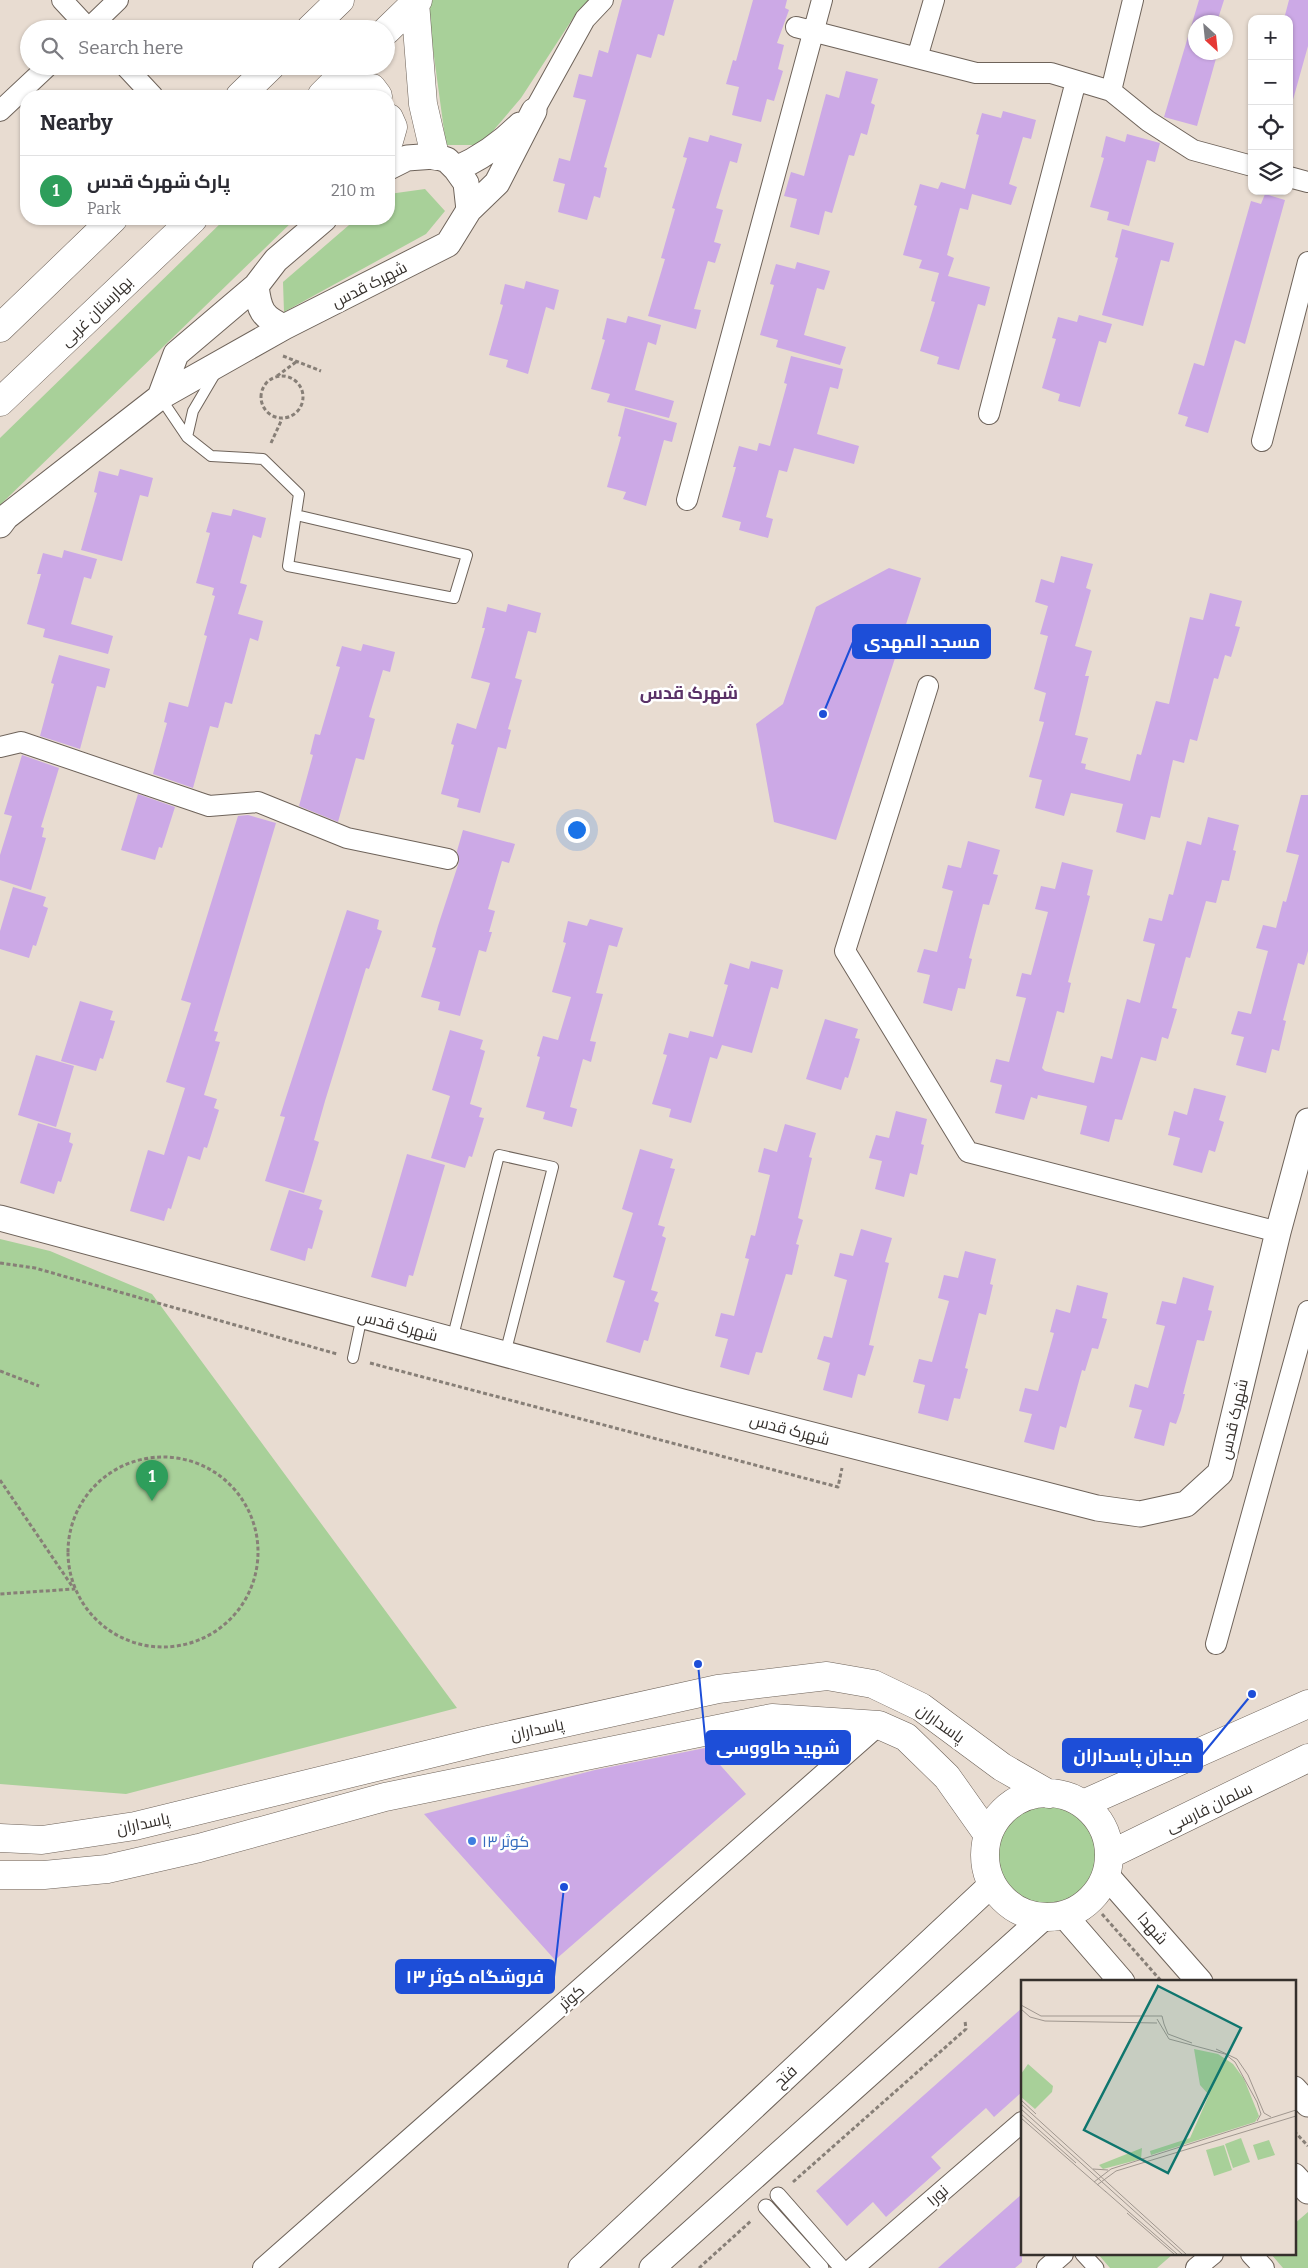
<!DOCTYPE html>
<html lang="en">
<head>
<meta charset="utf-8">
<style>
  :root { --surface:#fff; --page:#f7f7f7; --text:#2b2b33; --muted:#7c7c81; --line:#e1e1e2; --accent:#0f766e }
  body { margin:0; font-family:Bitter,Cairo,serif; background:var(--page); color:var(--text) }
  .controls { position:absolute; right:15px; top:15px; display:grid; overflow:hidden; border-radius:10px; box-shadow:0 1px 4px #0004 }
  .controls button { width:45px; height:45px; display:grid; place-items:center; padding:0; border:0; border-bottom:1px solid var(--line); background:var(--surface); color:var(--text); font:25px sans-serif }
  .compass { position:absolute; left:1188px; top:15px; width:45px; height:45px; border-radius:50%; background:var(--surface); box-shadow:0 1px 4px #0004; rotate:153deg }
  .you { position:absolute; left:576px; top:829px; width:18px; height:18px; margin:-12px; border:4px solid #fff; border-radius:50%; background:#1a73e8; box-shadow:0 0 0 8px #1a73e833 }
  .badge { display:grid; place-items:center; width:32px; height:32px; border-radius:50%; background:var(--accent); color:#fff; font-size:16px; font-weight:700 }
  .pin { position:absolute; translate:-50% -41px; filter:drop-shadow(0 1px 2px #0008) }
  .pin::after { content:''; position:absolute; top:26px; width:18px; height:15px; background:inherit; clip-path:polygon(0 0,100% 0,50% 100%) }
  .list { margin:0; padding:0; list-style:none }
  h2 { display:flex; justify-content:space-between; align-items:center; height:65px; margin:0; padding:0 20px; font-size:21px }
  h2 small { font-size:16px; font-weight:400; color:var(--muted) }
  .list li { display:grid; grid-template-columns:32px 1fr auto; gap:15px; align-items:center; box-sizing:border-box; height:70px; padding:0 20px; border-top:1px solid var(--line) }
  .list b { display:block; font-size:19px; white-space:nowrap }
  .list p { margin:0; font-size:16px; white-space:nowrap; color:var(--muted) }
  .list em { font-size:16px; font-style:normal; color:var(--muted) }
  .icon { flex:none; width:28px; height:28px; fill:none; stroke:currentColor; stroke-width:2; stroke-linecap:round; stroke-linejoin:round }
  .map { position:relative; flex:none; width:1308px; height:2268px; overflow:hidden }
  .search { position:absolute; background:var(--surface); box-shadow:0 1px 4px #0004; left:20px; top:20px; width:375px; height:55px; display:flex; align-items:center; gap:12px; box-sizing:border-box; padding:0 18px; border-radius:28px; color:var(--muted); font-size:19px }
  .panel { position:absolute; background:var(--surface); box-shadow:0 1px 4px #0004; left:20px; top:90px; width:375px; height:135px; border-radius:20px }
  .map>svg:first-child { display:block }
  .green { fill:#a8d099 }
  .building { fill:#cca9e6 }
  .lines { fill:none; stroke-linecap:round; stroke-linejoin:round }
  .service-casing { stroke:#6e635a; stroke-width:12 }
  .pedestrian-casing { stroke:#6e635a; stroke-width:17 }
  .minor-casing { stroke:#6e635a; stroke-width:22 }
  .tertiary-casing { stroke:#6e635a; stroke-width:27 }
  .secondary-casing { stroke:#6e635a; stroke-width:29 }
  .primary-casing { stroke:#6e635a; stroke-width:29 }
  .path { stroke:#877f77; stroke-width:3; stroke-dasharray:4 2.5; stroke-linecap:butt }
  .service { stroke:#fff; stroke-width:10 }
  .pedestrian { stroke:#fff; stroke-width:15 }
  .minor { stroke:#fff; stroke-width:20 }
  .tertiary { stroke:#fff; stroke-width:25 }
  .secondary { stroke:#fff; stroke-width:28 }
  .primary { stroke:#fff; stroke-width:28 }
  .shop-dot { fill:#3f7fe0; stroke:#fff; stroke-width:2 }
  .labels { text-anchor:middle; stroke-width:5; stroke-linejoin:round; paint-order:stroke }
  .street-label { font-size:16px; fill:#35302c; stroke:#fff }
  .shop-label { font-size:16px; fill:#366cbe; stroke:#fff; text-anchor:start }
  .neighbourhood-label { font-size:18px; font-weight:bold; fill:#5a3167; stroke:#fff }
  .inset-road { fill:none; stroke:#a0978f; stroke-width:1 }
  .view { fill:#0f766e; fill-opacity:0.15; stroke:#0f766e; stroke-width:2.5 }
  .inset-edge { fill:none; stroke:#35302c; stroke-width:2.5 }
  .leader { fill:none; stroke:#1d4ed8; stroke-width:2 }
  .callout-dot { fill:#1d4ed8; stroke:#fff; stroke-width:2 }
  .callout { fill:#1d4ed8; stroke:#1d4ed8; stroke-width:2 }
  .callout-label { font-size:18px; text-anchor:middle; font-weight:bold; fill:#fff }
</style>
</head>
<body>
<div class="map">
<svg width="1308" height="2268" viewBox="0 0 1308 2268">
  <rect width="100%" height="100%" fill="#e8dcd1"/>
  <path class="green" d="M433,0H589L577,12L521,98L481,145H446L427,5Z
    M425,189L445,211L426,234L284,312L283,282L356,219H389V194Z
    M225,219H295L0,505V438Z
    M0,1239L50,1251L152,1294L457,1708L126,1794L0,1784Z
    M998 1854a49 49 0 1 1 98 0a49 49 0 1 1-98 0Z
    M1308,2212V2268H1283L1271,2254H1294V2224Z
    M1098,2254H1173L1157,2268H1110Z"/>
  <path class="building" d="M622,0H674L664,36L658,34L651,58L637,54L604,167L607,168L600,198L594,196L587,220L558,212L565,184L553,181L559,158L570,161L586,100L573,97L579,74L592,77L599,50L608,53Z
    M753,0H787L785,8L789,10L777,43L784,45L778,69L783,71L774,101L767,99L761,122L732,115L739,87L726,84L733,60L736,61Z
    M1199,0H1224L1217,22H1196V52L1217,55L1197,126L1164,117Z
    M1289,0H1308V46L1289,114V19H1284Z
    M846,71L878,79L871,103L875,105L867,135L861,133L854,156L849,155L832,213L825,211L819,235L790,227L797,199L784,196L791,172L804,176L826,94L839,98Z
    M1003,111L1036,120L1031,139L1023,137L1009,184L1017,187L1011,205L972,194L968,210L960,208L947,255L954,258L948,276L990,287L985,306L978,304L959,370L937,364L939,357L920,351L935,302L931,301L939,273L919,268L922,260L903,255L917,206L914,205L920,184L938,189L941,182L965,189L979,135L976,134L982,113L1001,118Z
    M1127,134L1160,143L1155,162L1147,160L1129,226L1107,220L1109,212L1090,207L1104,158L1101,157L1106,136L1125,142Z
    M710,135L742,144L737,163L730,161L716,208L723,210L714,242L721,244L715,263L708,261L694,309L701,310L696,329L648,316L665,259L661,258L675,209L672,208L687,158L683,157L689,137L708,142Z
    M1265,194L1285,200L1245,344L1235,340L1208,433L1185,426L1188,417L1178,414L1194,363L1204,366L1251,201L1261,204Z
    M1122,229L1174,243L1169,262L1161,260L1143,326L1102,315L1118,258L1115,257Z
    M797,262L830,271L824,290L817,288L804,335L846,347L840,365L776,347L778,340L760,335L774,285L770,284L776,264L795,269Z
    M526,281L559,290L554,310L546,307L528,374L506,367L508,360L489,355L503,305L500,304L505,284L524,289Z
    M1079,315L1112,324L1106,343L1099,341L1080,407L1058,401L1060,394L1042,388L1056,339L1052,338L1058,317L1077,322Z
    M628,316L661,325L656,345L648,342L635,390L674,401L669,418L607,402L610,394L591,389L605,340L602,339L607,318L626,323Z
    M791,356L843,369L838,389L830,387L817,434L859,446L854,464L794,448L787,472L779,470L766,517L773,519L768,538L739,530L741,522L722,517L736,467H733L739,446L757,451L759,443L770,446L787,384L784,383Z
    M625,408L677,423L672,442L664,440L646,506L623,499L626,492L607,487L621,437L618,436Z
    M120,469L153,478L148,497L140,495L122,561L81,550L97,493L94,492L99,471L118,476Z
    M233,509L266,518L261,538L253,535L240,583L247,585L238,614L263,621L258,641L250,638L232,704L225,702L218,728L210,726L193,788L153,774L167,723L164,722L169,702L188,707L207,636L204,635L215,596L212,595L214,588L196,583L210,533L206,532L212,512L231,516Z
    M64,550L97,559L91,579L84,577L71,624L113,636L108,654L43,637L45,629L27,624L41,574H37L43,553L62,558Z
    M1061,556L1093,564L1086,588L1091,590L1075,646L1092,651L1085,676H1089L1075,735L1088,738L1081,763L1086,764L1085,769L1130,781L1137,754L1141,755L1156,701L1169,704L1190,617L1203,620L1210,593L1242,601L1235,626L1240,627L1231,657L1225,655L1218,679L1214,678L1197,741L1190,739L1184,763L1173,760L1160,818L1151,816L1145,840L1116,832L1123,804L1071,793L1064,816L1035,808L1042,780L1029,777L1044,722L1039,721L1046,693L1034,689L1048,636L1040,634L1048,606L1035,602L1041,579L1054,583Z
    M889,568L921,578L836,840L774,822L756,724L783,704L816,607Z
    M508,604L541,613L536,633L528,631L515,678L522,680L508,729L511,730L506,749L498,747L480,813L457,807L459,799L441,794L454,745L451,744L457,723L476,729L490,683L471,678L485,628H482L487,607L506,612Z
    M363,644L395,652L390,672L383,670L369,717L375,719L364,760L356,758L338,822L299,806L313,755L310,754L315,734L320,735L340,667L336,666L342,646L361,651Z
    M59,655L110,669L105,688L97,686L80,749L40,736L54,684L51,683Z
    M22,755L59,768L41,827L44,828L42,837L46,838L31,890L0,880V855L12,816L4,814Z
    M138,794L175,807L162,848L159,847L155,860L121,850Z
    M1301,795H1308V951L1304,965L1298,963L1283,1020L1286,1021L1279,1051L1272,1049L1266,1073L1236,1065L1244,1037L1231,1034L1238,1011L1251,1014L1268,951L1256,948L1263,925L1276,928L1283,901L1286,902L1299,855L1286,852Z
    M248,815L276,823L214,1031L218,1032L215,1041L220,1042L204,1095L217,1099L214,1108L219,1110L207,1148L204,1147L200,1160L188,1156L171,1209L168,1208L164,1221L130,1211L148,1150L164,1155L185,1088L166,1082L191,1003L181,1000L238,816Z
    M1208,817L1239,825L1233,850L1236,851L1229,881L1222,880L1216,903L1206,901L1190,958L1186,957L1172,1008L1177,1009L1168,1039L1162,1037L1156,1061L1141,1057L1122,1120L1115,1119L1109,1142L1080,1134L1087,1106L1038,1095L1037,1099L1031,1097L1024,1120L995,1113L1002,1085L990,1082L996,1059L1009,1062L1026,998L1016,996L1022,973L1031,975L1048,912L1035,909L1041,886L1055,889L1062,862L1093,870L1087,895L1090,896L1068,982L1071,983L1064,1013L1057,1011L1042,1068L1045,1071L1094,1083L1101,1056L1112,1059L1127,999L1140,1003L1155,944L1143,941L1149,918L1162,921L1169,894L1173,895L1187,841L1201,845Z
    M463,830L515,844L509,863L502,861L488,909L495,911L489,932H492L486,952L479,950L460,1016L438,1010L440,1002L421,997L436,948L432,947L438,926L459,862L457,851Z
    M968,841L1000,850L993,874L998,875L989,905L983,904L969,958L972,959L965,989L958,988L952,1011L923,1003L930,975L917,972L924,949L937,952L953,891L942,888L948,865L961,868Z
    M13,887L46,897L43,906L48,908L36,946L33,945L29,958L0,949V931Z
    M347,910L379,920L377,929L382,931L369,969L366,968L325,1101L314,1140L319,1142L304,1193L265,1181L285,1117L280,1116Z
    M590,919L623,928L617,947L609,945L596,993L603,994L590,1041L596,1042L591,1062L583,1059L570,1107L577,1109L572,1127L543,1119L545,1112L526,1107L540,1057L537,1056L543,1036L558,1040L571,997L552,992L566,943L563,942L568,921L587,926Z
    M751,961L783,970L778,989L771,987L752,1053L722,1045L717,1059L710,1057L691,1123L669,1117L671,1109L652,1104L667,1055L663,1054L669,1033L688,1038L690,1031L713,1037L728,985L724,984L730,963L749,969Z
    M80,1001L113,1011L110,1020L115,1021L103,1059L100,1058L96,1071L61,1061Z
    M825,1019L858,1029L855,1038L860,1039L848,1078L845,1077L841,1090L806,1079Z
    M450,1030L483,1040L480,1049L485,1051L470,1104L482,1108L479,1117L484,1118L472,1157L469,1156L465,1168L431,1158L450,1096L432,1090Z
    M36,1055L74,1066L56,1127L18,1115Z
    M1194,1088L1226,1096L1219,1120L1224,1122L1215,1152L1209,1150L1202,1173L1173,1165L1180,1138L1168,1135L1174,1111L1187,1115Z
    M896,1111L927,1119L921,1144L924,1145L917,1175L910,1173L904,1197L875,1189L882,1161L869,1158L876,1135L889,1138Z
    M38,1123L71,1133L69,1142L73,1144L61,1182L58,1181L54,1194L20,1183Z
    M785,1124L816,1133L809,1157L812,1158L798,1218L803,1220L796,1244L799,1245L792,1275L786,1274L762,1353L756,1352L749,1375L720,1367L728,1339L715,1336L721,1313L734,1316L749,1259L745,1258L751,1235L755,1236L770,1175L758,1172L764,1148L777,1152Z
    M640,1149L673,1159L670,1168L675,1169L658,1225L665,1227L662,1236L666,1238L651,1290L658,1292L654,1301L659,1303L648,1341L644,1340L640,1353L606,1342L625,1281L613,1277L633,1213L622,1209Z
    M407,1154L445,1165L413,1276L409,1275L406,1287L371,1277Z
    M289,1190L322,1200L319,1209L323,1211L312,1249L308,1248L305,1261L270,1250Z
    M861,1229L892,1238L885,1262L889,1263L869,1345L874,1346L865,1376L858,1374L852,1398L823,1390L830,1363L817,1359L824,1336L832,1338L847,1280L834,1276L840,1253L853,1256Z
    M965,1251L996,1259L990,1284L993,1285L986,1315L979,1313L965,1368L968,1369L960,1399L954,1398L948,1421L918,1413L925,1385L913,1382L919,1359L932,1362L949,1301L938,1298L944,1275L958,1278Z
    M1183,1277L1214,1286L1208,1310L1212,1311L1204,1341L1197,1340L1183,1394H1185L1181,1410L1176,1424L1170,1422L1164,1446L1134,1438L1142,1410L1129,1407L1135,1384L1148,1388L1165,1326L1156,1324L1162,1301L1176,1304Z
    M1077,1285L1108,1293L1102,1318L1107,1319L1098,1349L1092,1348L1085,1371L1082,1370L1066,1428L1060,1426L1054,1450L1024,1442L1032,1414L1019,1411L1025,1388L1038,1391L1054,1333L1050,1332L1056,1309L1070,1313Z
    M705,1748L746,1794L555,1960L424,1814L595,1770Z
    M1022,2008V2092L994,2117L986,2108L931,2157L941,2168L886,2217L873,2202L847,2226L816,2191Z
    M1022,2194V2262L1015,2268H938Z"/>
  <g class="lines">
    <g class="service-casing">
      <path id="service" d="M160,397L187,437L211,456L263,459L299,494L288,566L454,598L467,555L296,515
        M187,437L193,411L216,372
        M452,1340L499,1155L553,1167L505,1354
        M353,1358L362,1316"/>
    </g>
    <g class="pedestrian-casing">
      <path id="pedestrian" d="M778,2195L842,2268
        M766,2207L821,2268
        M1083,2254L1096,2268"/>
    </g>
    <g class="minor-casing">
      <path id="minor" d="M62,0L89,29
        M796,27L976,73H1051L1111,91L1133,0
        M88,29L118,0
        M917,58L934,0
        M125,66L153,96
        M1111,91L1148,121L1193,150L1252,166
        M0,111L48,66
        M534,111L585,19L603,0
        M1289,177L1308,182
        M989,414L1076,81
        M1262,441L1308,262
        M687,500L822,0
        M928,686L845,951L968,1152L1278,1232
        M0,747L21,742L209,806L258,802L347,838L448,859
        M1216,1644L1308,1311
        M1251,2254L1264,2268
        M263,2268L879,1725
        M853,2268L1022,2122
        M1047,2268L1063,2254
        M1196,2268L1213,2254"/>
    </g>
    <g class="tertiary-casing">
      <path id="tertiary" d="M456,169C481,158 501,144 520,125
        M469,210L497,183L534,111
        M324,219L276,260L256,286C259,310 262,317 284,327L448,244L469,210L466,183L456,169L447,160L435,156L407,158L389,167
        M160,397L176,354L256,286
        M0,525L6,517L160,397L284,327
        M0,1218L683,1402L1097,1508L1140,1514L1186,1504L1220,1473L1278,1232L1308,1121
        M1106,1875L1200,1982
        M1064,1915L1122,1982
        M1294,2089L1308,2104
        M1294,2176L1308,2191
        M581,2268L991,1885
        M652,2268L1043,1918"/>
    </g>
    <g class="secondary-casing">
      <path id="secondary" d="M985 1855a62 62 0 1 1 124 0a62 62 0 1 1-124 0Z
        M1083,1804L1308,1704
        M0,1838L42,1840L135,1826L483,1741L718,1689L827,1676L873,1684L921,1707L1002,1767L1049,1794
        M1109,1855L1308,1758
        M0,1875H44L107,1869L199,1848L385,1797L772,1718L879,1725L906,1737L947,1777L988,1835"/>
    </g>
    <g class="primary-casing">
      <path id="primary" d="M415,2L423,104L435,156
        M310,29L340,0
        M386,31L418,0
        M322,95L351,66
        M240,96L271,66
        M324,96L352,87L372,88L378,96
        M389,118L393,127L389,141
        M0,328L113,219
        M0,402L193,219"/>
    </g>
    <path class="path" d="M305,66L310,72
      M283,356L321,371
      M261 397a21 21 0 1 1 42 0a21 21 0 1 1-42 0Z
      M277,376L296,362
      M271,443L282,419
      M0,1263L35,1268L337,1354
      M370,1363L838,1487L842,1468
      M0,1371L39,1386
      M68 1552a95 95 0 1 1 190 0a95 95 0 1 1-190 0Z
      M0,1480L74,1589L0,1594
      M1102,1914L1162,1982
      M1294,2131L1308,2146
      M793,2182L966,2029L965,2021
      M699,2268L752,2220"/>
    <use href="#service" class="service"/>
    <use href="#pedestrian" class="pedestrian"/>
    <use href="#minor" class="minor"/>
    <use href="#tertiary" class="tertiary"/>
    <use href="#secondary" class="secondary"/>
    <use href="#primary" class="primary"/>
  </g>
  <circle class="shop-dot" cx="472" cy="1841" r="5"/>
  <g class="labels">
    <g class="street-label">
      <text transform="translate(369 284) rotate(-27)" y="6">شهرک قدس</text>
      <text transform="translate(96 311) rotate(-44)" y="6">بهارستان غربی</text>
      <text transform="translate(398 1325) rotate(15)" y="6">شهرک قدس</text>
      <text transform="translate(1233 1419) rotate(-77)" y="6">شهرک قدس</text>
      <text transform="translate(790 1429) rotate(15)" y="6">شهرک قدس</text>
      <text transform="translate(941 1723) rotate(36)" y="6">پاسداران</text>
      <text transform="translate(537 1729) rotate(-12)" y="6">پاسداران</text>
      <text transform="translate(1209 1807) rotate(-26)" y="6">سلمان فارسی</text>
      <text transform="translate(143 1823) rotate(-12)" y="6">پاسداران</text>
      <text transform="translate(1153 1928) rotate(49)" y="6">شهدا</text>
      <text transform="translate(571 1997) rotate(-41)" y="6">کوثر</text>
      <text transform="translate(785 2076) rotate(-43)" y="6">فتح</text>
      <text transform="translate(937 2195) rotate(-41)" y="6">نور۱</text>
    </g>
    <g class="shop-label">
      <text x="482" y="1847">کوثر ۱۳</text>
    </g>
    <g class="neighbourhood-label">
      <text x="689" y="699">شهرک قدس</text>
    </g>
  </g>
  <g transform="translate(1021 1980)">
    <rect width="275" height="275" fill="#e8dcd1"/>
    <path d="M173,69L197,74L212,84L223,99L238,136L234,142L130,175L129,171L169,158L188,115L179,105ZM7,84L32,106L31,112L14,129L0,117V94ZM220,158L229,182L212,188L204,164ZM248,160L254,175L237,180L232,165ZM203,165L211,190L193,196L185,170ZM121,168L120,179L82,189L78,185Z" fill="#a8d099"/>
    <path class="inset-road" d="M0,25L20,36H141L143,44M0,29L9,37L24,41L136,43M136,39L148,59L204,74L214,82L236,122L240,134L236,141M143,44L147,54L171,63M195,69L216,79L227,95L243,133L250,137M0,120L15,134M0,124L165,274M0,129L161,274M0,134L55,183M0,138L85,212M72,189L87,190M73,202L90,189L275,130M76,205L95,191L275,136M84,211L156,274M106,233L153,274"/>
    <path class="view" d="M137,6L220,48L147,193L63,150Z"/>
    <rect width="275" height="275" class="inset-edge"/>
  </g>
  <path class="leader" d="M823 714L853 642M698 1664L706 1747M1252 1694L1202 1755M564 1887L554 1977"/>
  <g class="callout-dot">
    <circle cx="823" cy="714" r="5"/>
    <circle cx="698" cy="1664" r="5"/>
    <circle cx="1252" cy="1694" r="5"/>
    <circle cx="564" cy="1887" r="5"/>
  </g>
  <g class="callout">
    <rect x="853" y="625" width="137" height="33" rx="5"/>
    <rect x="706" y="1731" width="144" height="33" rx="5"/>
    <rect x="1063" y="1739" width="139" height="33" rx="5"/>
    <rect x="396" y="1960" width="158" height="33" rx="5"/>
  </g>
  <g class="callout-label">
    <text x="922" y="648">مسجد المهدی</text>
    <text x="778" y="1754">شهید طاووسی</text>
    <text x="1133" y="1762">میدان پاسداران</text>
    <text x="475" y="1983">فروشگاه کوثر ۱۳</text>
  </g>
</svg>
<div class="controls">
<button>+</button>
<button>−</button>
<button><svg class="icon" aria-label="locate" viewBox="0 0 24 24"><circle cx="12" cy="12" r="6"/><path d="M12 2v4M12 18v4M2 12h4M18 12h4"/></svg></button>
<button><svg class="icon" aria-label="layers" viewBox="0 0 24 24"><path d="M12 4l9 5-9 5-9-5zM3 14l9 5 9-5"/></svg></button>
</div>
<svg class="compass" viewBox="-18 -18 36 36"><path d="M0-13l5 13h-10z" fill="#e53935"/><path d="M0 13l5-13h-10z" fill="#7c7c81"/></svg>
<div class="you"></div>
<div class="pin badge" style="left:152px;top:1501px;background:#2e9e5b">1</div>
<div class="search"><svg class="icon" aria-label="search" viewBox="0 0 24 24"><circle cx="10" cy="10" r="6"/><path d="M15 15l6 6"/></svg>Search here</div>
<section class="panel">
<h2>Nearby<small></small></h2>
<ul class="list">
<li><span class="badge" style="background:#2e9e5b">1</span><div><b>پارک شهرک قدس</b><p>Park</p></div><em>210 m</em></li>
</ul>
</section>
</div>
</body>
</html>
